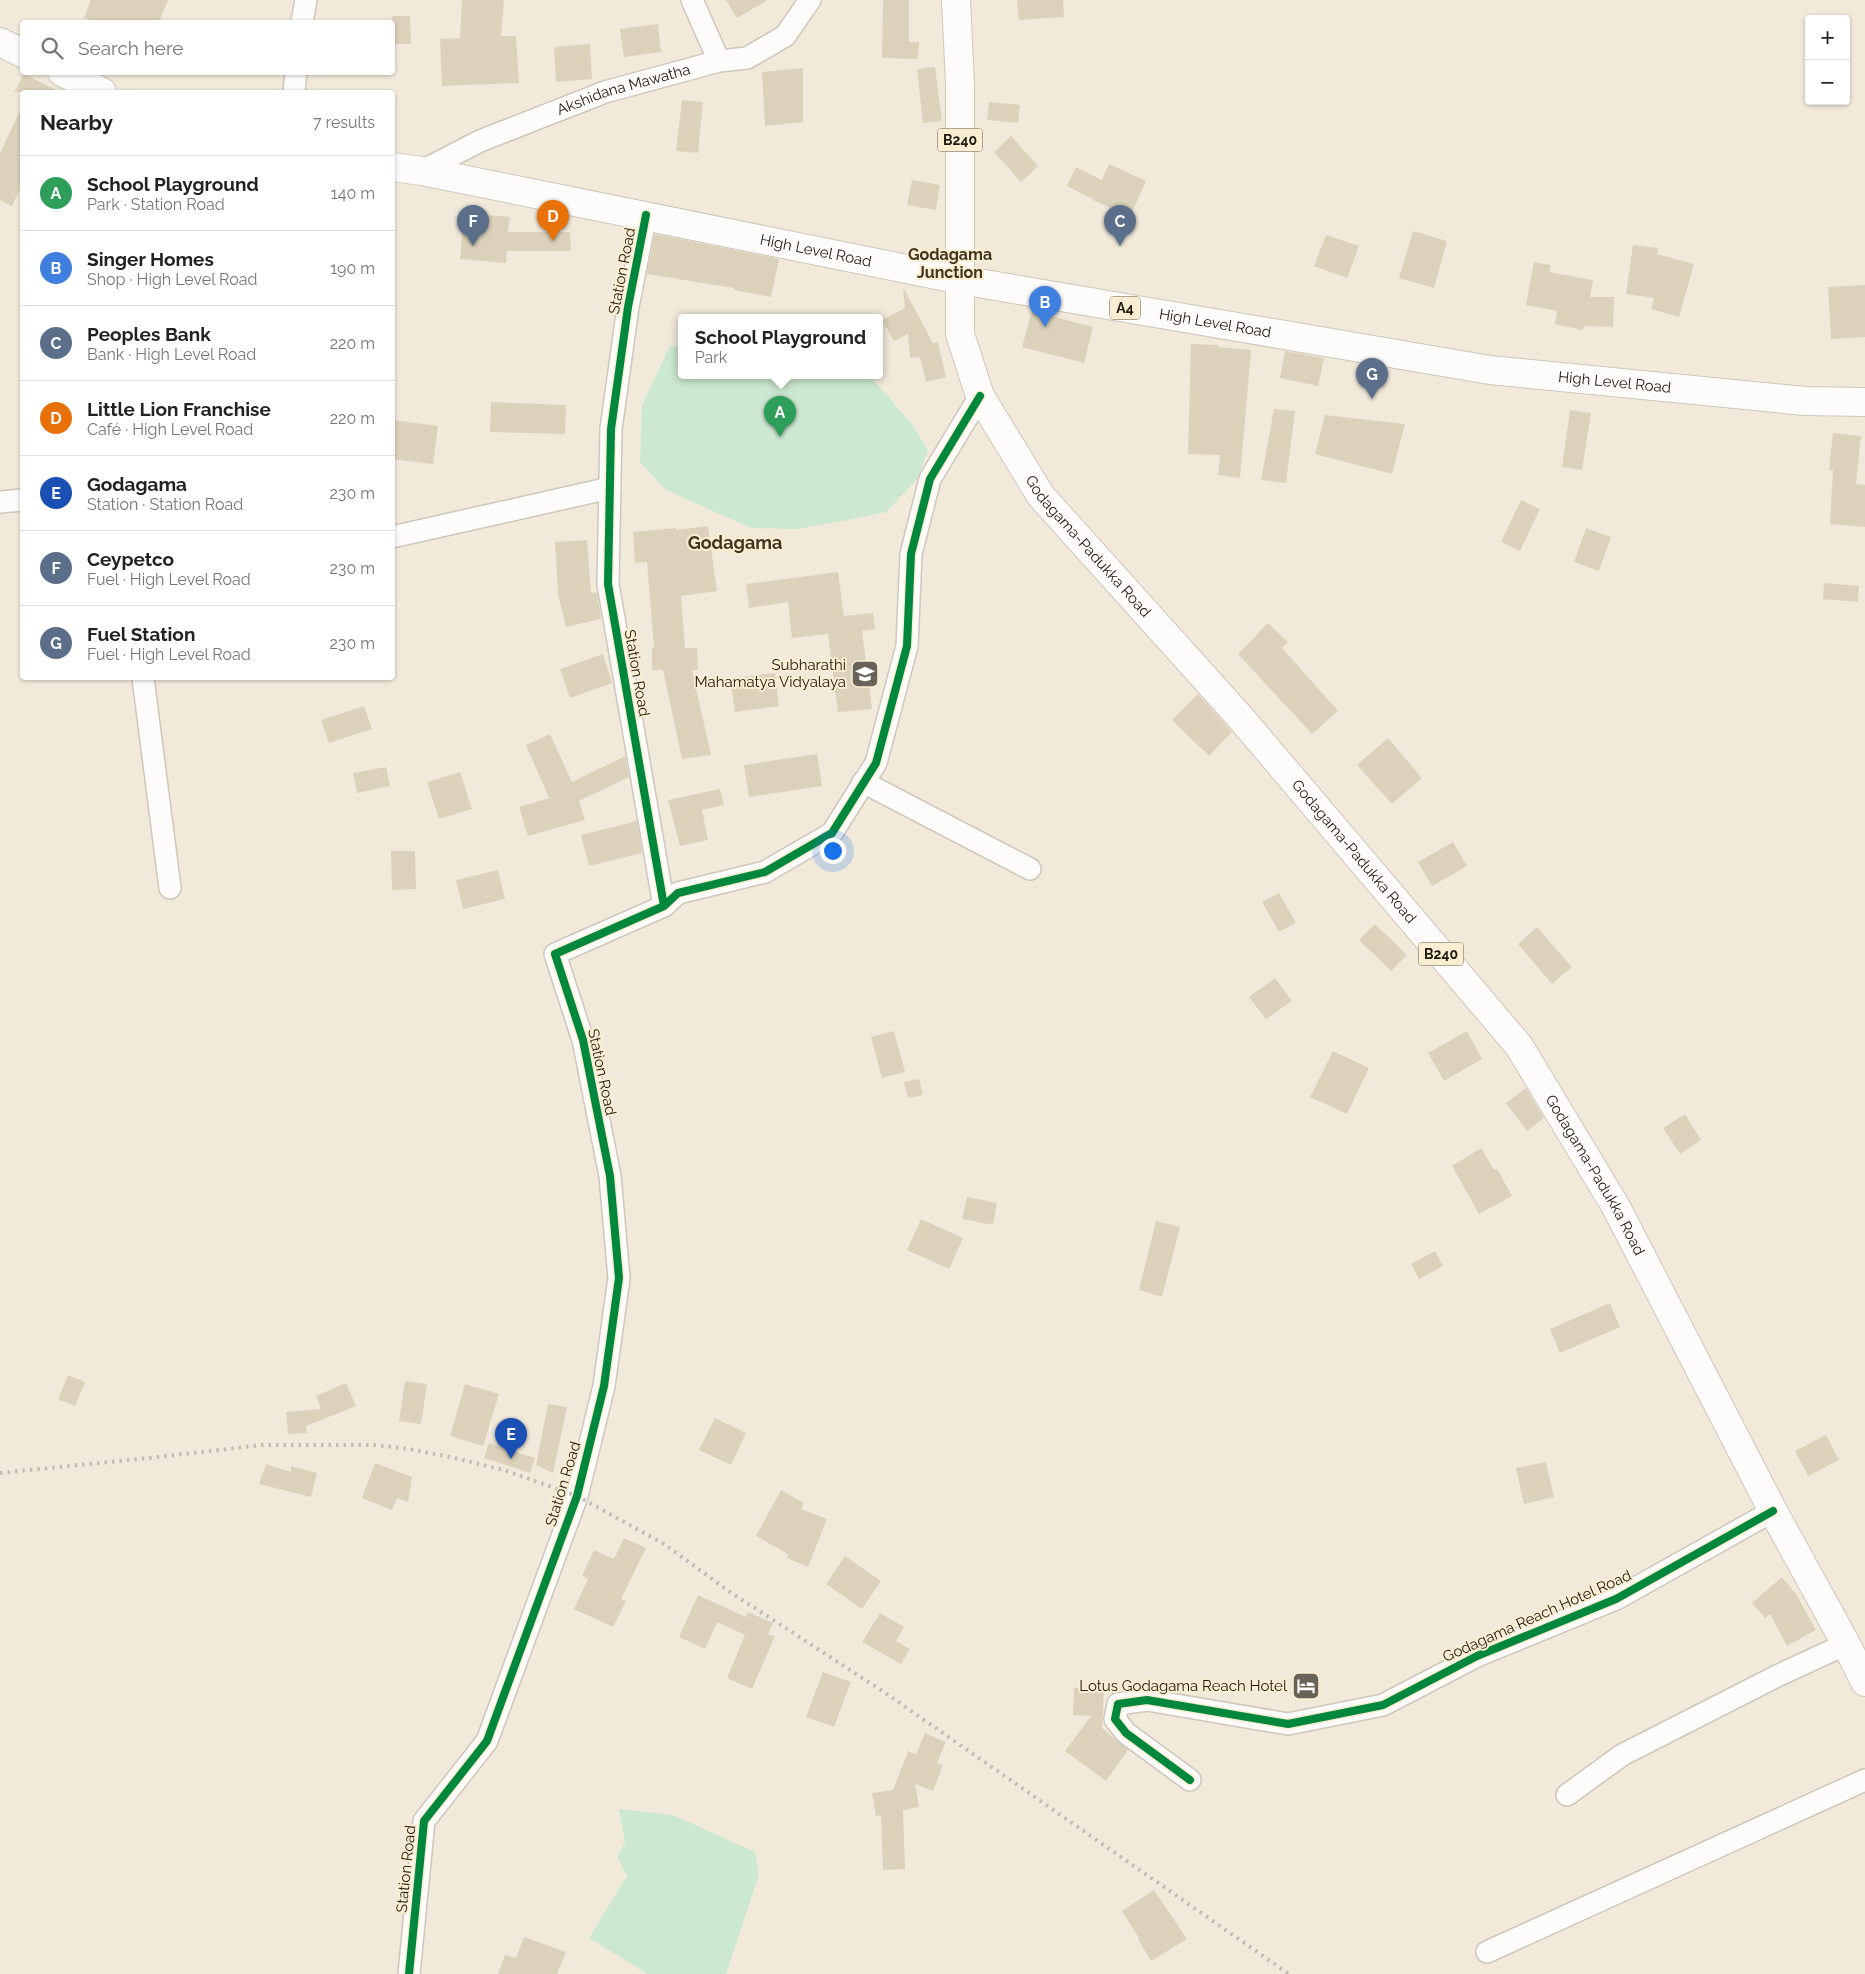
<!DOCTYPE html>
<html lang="en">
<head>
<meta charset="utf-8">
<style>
  :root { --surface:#fff; --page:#f2f2f2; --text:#222; --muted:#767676; --line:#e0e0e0; --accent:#0f766e }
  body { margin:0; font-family:Raleway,sans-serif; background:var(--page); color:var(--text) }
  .controls { position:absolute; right:15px; top:15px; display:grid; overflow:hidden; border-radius:5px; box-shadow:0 1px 4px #0004 }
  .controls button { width:45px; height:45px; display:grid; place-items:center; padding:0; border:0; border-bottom:1px solid var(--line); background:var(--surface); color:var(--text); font:25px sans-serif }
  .you { position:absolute; left:832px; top:850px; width:18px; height:18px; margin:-12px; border:4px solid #fff; border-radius:50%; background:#1a73e8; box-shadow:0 0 0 8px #1a73e833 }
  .badge { display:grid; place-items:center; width:32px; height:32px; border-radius:50%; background:var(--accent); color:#fff; font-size:16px; font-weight:700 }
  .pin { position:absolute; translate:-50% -41px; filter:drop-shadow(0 1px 2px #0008) }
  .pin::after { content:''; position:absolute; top:26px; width:18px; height:15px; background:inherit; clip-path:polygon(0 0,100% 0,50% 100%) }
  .popup { position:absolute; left:678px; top:314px; width:205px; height:65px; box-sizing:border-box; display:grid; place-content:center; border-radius:5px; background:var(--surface); filter:drop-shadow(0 1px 4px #0005); font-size:16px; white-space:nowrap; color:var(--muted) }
  .popup b { font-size:19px; color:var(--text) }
  .popup::after { content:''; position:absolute; left:50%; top:100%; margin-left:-10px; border:10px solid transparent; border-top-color:var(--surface) }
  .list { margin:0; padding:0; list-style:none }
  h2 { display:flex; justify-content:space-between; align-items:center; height:65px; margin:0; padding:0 20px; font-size:21px }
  h2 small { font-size:16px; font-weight:400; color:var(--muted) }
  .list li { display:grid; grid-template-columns:32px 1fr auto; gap:15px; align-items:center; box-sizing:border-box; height:75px; padding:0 20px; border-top:1px solid var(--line) }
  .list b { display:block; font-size:19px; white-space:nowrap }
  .list p { margin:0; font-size:16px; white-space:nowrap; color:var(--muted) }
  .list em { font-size:16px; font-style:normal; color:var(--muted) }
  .icon { flex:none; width:28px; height:28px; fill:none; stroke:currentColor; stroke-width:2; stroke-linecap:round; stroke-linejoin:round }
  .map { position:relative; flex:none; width:1865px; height:1974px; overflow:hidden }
  .search { position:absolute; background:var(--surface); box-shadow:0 1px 4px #0004; left:20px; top:20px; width:375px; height:55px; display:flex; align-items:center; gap:12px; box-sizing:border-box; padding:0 18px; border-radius:5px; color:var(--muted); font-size:19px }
  .panel { position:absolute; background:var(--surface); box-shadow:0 1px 4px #0004; left:20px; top:90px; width:375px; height:590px; border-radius:5px }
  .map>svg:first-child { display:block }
  .green { fill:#cce8d0 }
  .building { fill:#dcd2bb }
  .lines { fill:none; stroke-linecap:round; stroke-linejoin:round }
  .street-casing { stroke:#cdc7bc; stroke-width:24 }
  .primary-casing { stroke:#cdc7bc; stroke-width:30 }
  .highway-casing { stroke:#cdc7bc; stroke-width:30 }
  .street { stroke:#fdfcfa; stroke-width:21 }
  .primary { stroke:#fdfcfa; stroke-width:28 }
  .highway { stroke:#fdfcfa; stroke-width:28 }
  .rail { stroke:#bebcb8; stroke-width:4; stroke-dasharray:2.5 5; stroke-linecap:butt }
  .cycleway-casing { stroke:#faeed2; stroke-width:11 }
  .cycleway { stroke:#00873e; stroke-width:8 }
  .labels { text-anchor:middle; stroke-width:4; stroke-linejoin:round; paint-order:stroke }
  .shield { fill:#faeed2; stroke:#615a4b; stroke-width:1 }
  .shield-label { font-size:14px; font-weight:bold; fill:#1f1b11 }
  .street-label { font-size:15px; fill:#1f1b11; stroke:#faeed2 }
  .poi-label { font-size:15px; fill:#1f1b11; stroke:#faeed2; text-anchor:end }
  .neighbourhood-label { font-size:16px; font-weight:bold; fill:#403620; stroke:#faeed2 }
  .quarter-label { font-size:18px; font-weight:bold; fill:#403620; stroke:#faeed2 }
</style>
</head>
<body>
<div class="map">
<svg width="1865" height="1974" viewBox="0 0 1865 1974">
  <rect width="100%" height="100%" fill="#f1eadb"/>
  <path class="green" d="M670,346L681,347V376H870L912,424L928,450L917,479L886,512L848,520L796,529L751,528L666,490L640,462L642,405Z
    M619,1809L673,1815L755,1852L759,1874L726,1974H648L589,1938L627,1876L617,1856L625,1843Z"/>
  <path class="building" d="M91,0H168L159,22H95L84,18Z
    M462,0H504L501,36H516L519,83L442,86L440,39L460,38Z
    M726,0H768L737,18Z
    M883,0H909V42H919L918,59L882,58Z
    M1017,0H1063L1064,17L1019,20Z
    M392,16H410L411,44H392Z
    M658,24L661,52L624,57L620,29Z
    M590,44L592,79L556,82L554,47Z
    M935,67L942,121L923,123L917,69Z
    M803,68V122L765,126L762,72Z
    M24,74L60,92H14Z
    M682,100L703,102L698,153L676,151Z
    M989,102L1020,105L1018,123L987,120Z
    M22,107V184L12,206L0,200V153Z
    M1011,136L1038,166L1021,182L994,152Z
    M1109,164L1146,181L1130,217L1093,200V199L1067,186L1076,167L1102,180Z
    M912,180L940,185L936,210L907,205Z
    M464,213L510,217L508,232H570L571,251H507L506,263L460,259Z
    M1413,231L1447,241L1434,288L1399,278Z
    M655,234L779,259L771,297L734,290V288L647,274Z
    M1326,235L1359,246L1347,278L1314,266Z
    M1633,245L1658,248L1657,254L1694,264L1679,317L1651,309L1654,298L1626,294Z
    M1534,262L1551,265L1549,272L1593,280L1590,297H1614L1613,327L1584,326L1583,330L1555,324L1557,311L1526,305Z
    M1865,285V337L1831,339L1828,287Z
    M903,287L933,343L938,342L946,377L926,382L920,357L910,358L908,334L894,341L882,320L905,308Z
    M1032,311L1093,327L1084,363L1022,347Z
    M1191,344L1218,345V347L1251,350L1240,478L1218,475L1220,455L1188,454Z
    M1285,351L1324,358L1318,386L1280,378Z
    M491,402L566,405L565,434L490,432Z
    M1274,409L1295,411L1286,483L1261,480Z
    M1570,410L1591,413L1582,470L1562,467Z
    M1325,415L1405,424L1392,474L1315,454Z
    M392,420L438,426L433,464L392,459Z
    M1833,433L1861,436L1856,484L1865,485V527L1830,524L1833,470H1829Z
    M1521,500L1540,509L1520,551L1501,542Z
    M708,526L717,591L681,596L685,648H697L698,670H692L711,755L682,759L663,670H652V648H654L647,562L635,563L633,532L676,528V530Z
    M1586,528L1611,537L1599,571L1574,562Z
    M587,540L591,593L597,592L601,619L566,627L558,594L555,542Z
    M838,572L844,616L873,613L875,629L862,631L872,709L838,712L828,634L792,638L788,602L749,608L746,584Z
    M1824,583L1859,586L1858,602L1823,599Z
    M1268,623L1288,642L1282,648L1338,711L1312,734L1238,654Z
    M603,654L612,683L570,698L560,669Z
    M775,673L779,706L735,712L730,678Z
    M1198,694L1232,732L1209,756L1172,720Z
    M364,706L372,729L329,743L321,720Z
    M550,734L572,782L625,756L629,777L579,801L585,820L528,836L519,807L549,798L526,745Z
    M1388,738L1422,778L1392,804L1357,765Z
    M817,754L822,786L749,797L744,765Z
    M386,767L390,786L357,793L353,773Z
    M460,772L472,809L439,819L427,782Z
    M720,789L724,805L702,810L708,840L680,846L668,800Z
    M637,821L642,853L589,866L581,835Z
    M1453,842L1467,866L1432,886L1418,862Z
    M391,851H415L416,889L392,890Z
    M498,870L505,899L463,909L456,880Z
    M1279,893L1296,923L1279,932L1262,902Z
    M1375,924L1407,955L1391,971L1359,940Z
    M1537,927L1572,967L1552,984L1518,944Z
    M1275,978L1292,1001L1266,1019L1249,997Z
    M894,1031L905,1072L882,1078L871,1037Z
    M1467,1031L1482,1059L1444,1081L1428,1053Z
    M1333,1051L1369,1068L1347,1114L1310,1097Z
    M919,1079L923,1095L908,1098L904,1082Z
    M1526,1088L1544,1118L1527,1131L1506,1103Z
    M1685,1114L1701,1140L1680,1154L1663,1128Z
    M1481,1148L1494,1170L1497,1169L1512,1196L1479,1214L1452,1166Z
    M967,1197L997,1203L993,1225L962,1219Z
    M921,1219L963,1238L949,1269L907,1250Z
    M1156,1221L1180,1227L1162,1297L1139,1290Z
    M1435,1251L1443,1266L1419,1279L1411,1264Z
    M1610,1303L1620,1327L1560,1353L1550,1329Z
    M68,1375L85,1382L75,1406L58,1399Z
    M405,1381L427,1384L421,1424L399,1421Z
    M346,1383L356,1406L306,1426L307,1433L288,1434L286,1412L321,1409L316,1396Z
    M465,1384L499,1394L483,1446L450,1436Z
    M548,1404L567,1407L553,1473L536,1465Z
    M715,1418L746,1433L731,1465L699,1450Z
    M1826,1435L1839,1460L1808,1476L1795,1451Z
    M489,1443L535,1458L530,1473L484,1458Z
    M1546,1462L1554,1497L1524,1504L1516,1468Z
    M375,1463L412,1477L408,1502L397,1498L392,1510L362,1498Z
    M266,1464L291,1472V1466L317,1473L311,1497L259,1484Z
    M781,1490L804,1503L801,1509L827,1519L808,1567L787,1558L788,1554L756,1536Z
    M624,1538L646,1548L621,1599L626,1601L613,1627L574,1609L588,1579L582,1576L594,1550L614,1559Z
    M845,1556L881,1581L862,1609L826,1584Z
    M1782,1577L1796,1594L1816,1630L1787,1646L1770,1614L1765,1618L1752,1603Z
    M698,1595L746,1617L748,1612L773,1623L768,1634L775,1636L752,1689L727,1678L745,1635L717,1622L705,1649L679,1637Z
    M880,1613L904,1627L896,1641L910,1649L901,1664L862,1642Z
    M823,1672L851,1682L834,1727L806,1717Z
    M1074,1688L1104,1689L1102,1728L1128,1750L1106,1781L1065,1751L1091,1716L1073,1715Z
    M925,1733L946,1742L937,1763L943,1765L933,1791L915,1784L919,1807L903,1810L905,1869L883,1870L881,1815L876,1816L872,1793L893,1790L909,1749V1752L916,1754Z
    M1154,1890L1187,1939L1151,1961L1138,1939L1139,1938L1122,1911Z
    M524,1937L566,1952L557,1974H498L505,1955L516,1958Z"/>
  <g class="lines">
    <g class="street-casing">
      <g id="street">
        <path d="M692,0L719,61"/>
        <path d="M302,22L306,0"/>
        <path d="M294,92L296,72"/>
        <path id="s1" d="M422,171L480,141L605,92L719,61L747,58L785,36L810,0"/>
        <path d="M0,502L22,500"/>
        <path d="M392,537L610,488"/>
        <path d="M143,678L170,888"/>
        <path d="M863,782L1030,869"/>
        <path d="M664,906L678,893L765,872L832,833L876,763L907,646L911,554L930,479L980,396"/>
        <path d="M1190,1780L1126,1733L1115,1719L1118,1704L1147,1700L1288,1724L1383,1705L1477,1656L1616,1599L1773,1511"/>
        <path d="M1567,1795L1622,1755L1777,1676L1846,1644"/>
        <path d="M1487,1952L1865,1780"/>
        <path d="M409,1974L424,1821L487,1741L577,1496L604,1386L619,1278L610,1176L583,1040L555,954L664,906L608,584L611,429L628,307L646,215"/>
      </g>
    </g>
    <g class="primary-casing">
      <g id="primary">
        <path id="s2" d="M956,0L960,84V334L980,396L1041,496L1239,716L1519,1046L1616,1207L1773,1511L1846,1644L1865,1682"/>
      </g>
    </g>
    <g class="highway-casing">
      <g id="highway">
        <path d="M0,42L22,53"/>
        <path d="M62,72L102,92"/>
        <path id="s3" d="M392,167L422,171L961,280L1490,370L1805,401L1865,402"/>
      </g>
    </g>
    <use href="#street" class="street"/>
    <use href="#primary" class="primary"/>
    <use href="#highway" class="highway"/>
    <path class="rail" d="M0,1473L149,1458L262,1445H375L409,1449L450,1457L504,1470L577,1496L664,1544L730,1592L884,1692L1289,1974"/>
    <g class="cycleway-casing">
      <path id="cycleway" d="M664,906L678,893L765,872L832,833L876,763L907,646L911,554L930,479L980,396
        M1190,1780L1126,1733L1115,1719L1118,1704L1147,1700L1288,1724L1383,1705L1477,1656L1616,1599L1773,1511
        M409,1974L424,1821L487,1741L577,1496L604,1386L619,1278L610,1176L583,1040L555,954L664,906L608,584L611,429L628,307L646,215"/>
    </g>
    <use href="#cycleway" class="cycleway"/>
  </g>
  <defs>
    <g id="school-square" transform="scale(1.4375)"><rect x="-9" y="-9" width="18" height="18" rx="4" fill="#686358" stroke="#faeed2"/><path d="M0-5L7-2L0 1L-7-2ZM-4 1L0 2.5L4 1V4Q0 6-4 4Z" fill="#fff"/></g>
    <g id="hotel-square" transform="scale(1.4375)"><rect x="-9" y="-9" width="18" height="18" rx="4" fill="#686358" stroke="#faeed2"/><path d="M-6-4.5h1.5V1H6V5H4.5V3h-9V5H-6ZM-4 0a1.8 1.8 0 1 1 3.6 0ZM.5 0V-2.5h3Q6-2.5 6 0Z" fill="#fff"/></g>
  </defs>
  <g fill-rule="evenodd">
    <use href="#school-square" x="865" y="674"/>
    <use href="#hotel-square" x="1306" y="1686"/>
  </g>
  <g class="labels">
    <g class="shield">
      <rect x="937.5" y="128.5" width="45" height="23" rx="4"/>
      <rect x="1110" y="296.5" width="30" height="23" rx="4"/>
      <rect x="1418.5" y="942.5" width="45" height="23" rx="4"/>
    </g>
    <g class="shield-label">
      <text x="960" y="145">B240</text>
      <text x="1125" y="313">A4</text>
      <text x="1441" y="959">B240</text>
    </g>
    <g class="street-label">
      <text dy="5" stroke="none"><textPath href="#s1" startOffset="218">Akshidana Mawatha</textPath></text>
      <text dy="5" stroke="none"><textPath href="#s3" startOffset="432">High Level Road</textPath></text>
      <text transform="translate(622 271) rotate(-79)" y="5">Station Road</text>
      <text dy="5" stroke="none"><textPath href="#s3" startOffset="838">High Level Road</textPath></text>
      <text dy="5" stroke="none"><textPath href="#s3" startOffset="1242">High Level Road</textPath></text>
      <text dy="5" stroke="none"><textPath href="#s2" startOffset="585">Godagama-Padukka Road</textPath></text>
      <text transform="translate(637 673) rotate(80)" y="5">Station Road</text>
      <text dy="5" stroke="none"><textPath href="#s2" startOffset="990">Godagama-Padukka Road</textPath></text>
      <text transform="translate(602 1072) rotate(78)" y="5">Station Road</text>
      <text dy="5" stroke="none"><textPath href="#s2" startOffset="1395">Godagama-Padukka Road</textPath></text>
      <text transform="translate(563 1484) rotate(-73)" y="5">Station Road</text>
      <text transform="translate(1537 1616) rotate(-24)" y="5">Godagama Reach Hotel Road</text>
      <text transform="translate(406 1869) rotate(-84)" y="5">Station Road</text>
    </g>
    <g class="poi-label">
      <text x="846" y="670">Subharathi<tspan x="846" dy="17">Mahamatya Vidyalaya</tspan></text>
      <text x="1287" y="1691">Lotus Godagama Reach Hotel</text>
    </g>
    <g class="neighbourhood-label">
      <text x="950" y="260">Godagama<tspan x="950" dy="18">Junction</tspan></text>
    </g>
    <g class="quarter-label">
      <text x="735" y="549">Godagama</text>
    </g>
  </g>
</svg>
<div class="controls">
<button>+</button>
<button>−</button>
</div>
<div class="you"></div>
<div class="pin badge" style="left:780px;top:437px;background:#2e9e5b">A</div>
<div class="popup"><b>School Playground</b>Park</div>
<div class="pin badge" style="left:1045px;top:327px;background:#3f7fe0">B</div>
<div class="pin badge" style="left:1120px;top:246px;background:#5c6f8a">C</div>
<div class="pin badge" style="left:553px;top:241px;background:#e8710a">D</div>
<div class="pin badge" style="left:511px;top:1459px;background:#1a4fb4">E</div>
<div class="pin badge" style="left:473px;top:246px;background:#5c6f8a">F</div>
<div class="pin badge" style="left:1372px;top:399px;background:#5c6f8a">G</div>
<div class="search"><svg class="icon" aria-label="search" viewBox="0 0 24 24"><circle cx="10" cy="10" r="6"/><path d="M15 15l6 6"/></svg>Search here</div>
<section class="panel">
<h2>Nearby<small>7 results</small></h2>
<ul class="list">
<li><span class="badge" style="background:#2e9e5b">A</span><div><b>School Playground</b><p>Park · Station Road</p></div><em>140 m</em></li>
<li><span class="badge" style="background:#3f7fe0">B</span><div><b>Singer Homes</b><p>Shop · High Level Road</p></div><em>190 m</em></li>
<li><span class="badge" style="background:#5c6f8a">C</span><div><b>Peoples Bank</b><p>Bank · High Level Road</p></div><em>220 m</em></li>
<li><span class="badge" style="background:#e8710a">D</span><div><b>Little Lion Franchise</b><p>Café · High Level Road</p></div><em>220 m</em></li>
<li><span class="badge" style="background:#1a4fb4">E</span><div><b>Godagama</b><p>Station · Station Road</p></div><em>230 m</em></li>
<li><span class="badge" style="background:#5c6f8a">F</span><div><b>Ceypetco</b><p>Fuel · High Level Road</p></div><em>230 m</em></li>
<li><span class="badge" style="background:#5c6f8a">G</span><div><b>Fuel Station</b><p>Fuel · High Level Road</p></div><em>230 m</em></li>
</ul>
</section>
</div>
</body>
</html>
